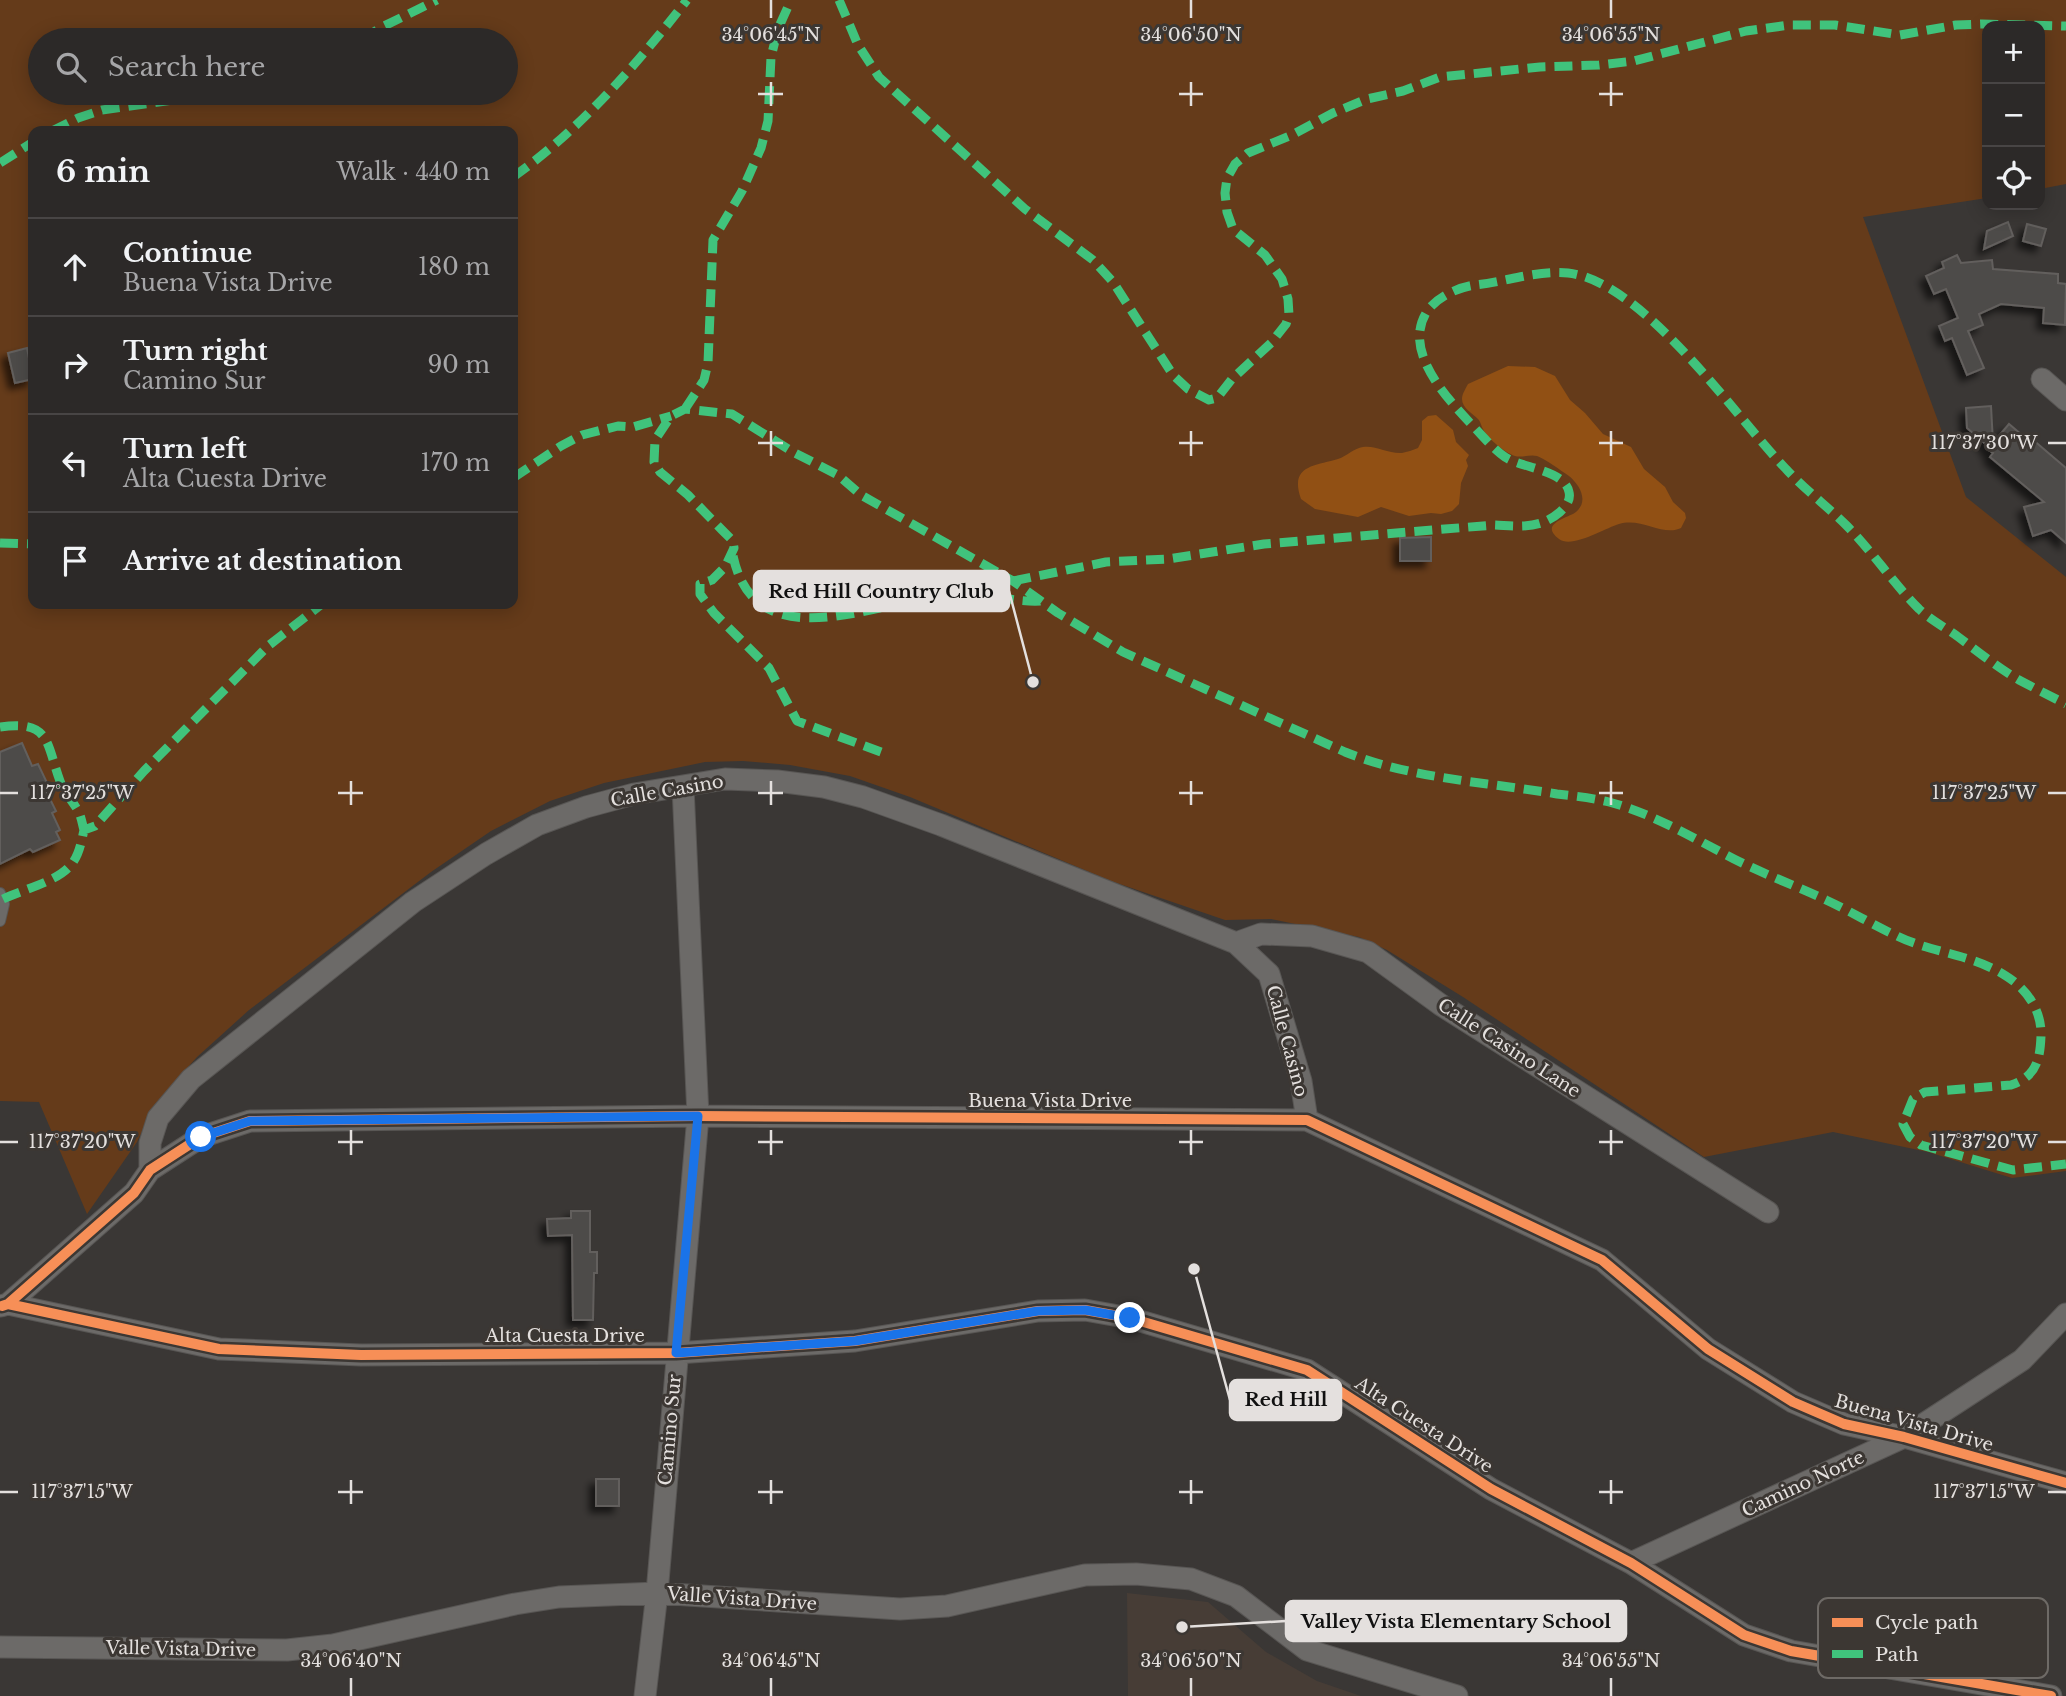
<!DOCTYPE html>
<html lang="en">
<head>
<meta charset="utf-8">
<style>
  :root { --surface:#2c2928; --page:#383534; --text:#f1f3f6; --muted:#a6a6a8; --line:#484545 }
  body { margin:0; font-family:"Libre Baskerville",serif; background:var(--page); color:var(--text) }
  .controls { position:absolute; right:21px; top:21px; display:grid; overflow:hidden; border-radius:14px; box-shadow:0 4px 18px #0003 }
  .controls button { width:63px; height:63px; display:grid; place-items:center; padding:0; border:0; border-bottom:2px solid var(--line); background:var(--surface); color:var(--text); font:35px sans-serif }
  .stop { position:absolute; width:21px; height:21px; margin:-16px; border:5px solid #1a73e8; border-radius:50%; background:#fff }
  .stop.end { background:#1a73e8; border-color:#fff; box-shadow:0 2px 7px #0008 }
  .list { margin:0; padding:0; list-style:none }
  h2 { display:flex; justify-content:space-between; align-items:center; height:91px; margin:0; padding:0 28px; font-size:30px }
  h2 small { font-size:23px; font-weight:400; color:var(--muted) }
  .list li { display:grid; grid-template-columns:46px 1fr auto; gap:21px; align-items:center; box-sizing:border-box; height:98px; padding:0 28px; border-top:2px solid var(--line) }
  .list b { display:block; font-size:26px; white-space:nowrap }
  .list p { margin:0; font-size:23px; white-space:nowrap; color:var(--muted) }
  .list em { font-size:23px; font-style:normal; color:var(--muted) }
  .icon { flex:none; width:38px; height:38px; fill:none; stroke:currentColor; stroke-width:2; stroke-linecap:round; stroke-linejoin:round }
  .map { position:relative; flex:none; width:2066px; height:1696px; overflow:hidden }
  .search { position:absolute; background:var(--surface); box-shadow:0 4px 18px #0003; left:28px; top:28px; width:490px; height:77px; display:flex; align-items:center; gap:18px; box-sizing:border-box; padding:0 24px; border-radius:38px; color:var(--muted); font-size:26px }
  .panel { position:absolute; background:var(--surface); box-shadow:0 4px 18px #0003; left:28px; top:126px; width:490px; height:483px; border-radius:14px }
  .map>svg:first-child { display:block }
  .built { fill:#473d36 }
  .green { fill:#653b1a; fill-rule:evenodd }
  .water { fill:#915014 }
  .building { fill:#4e4b49; stroke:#625f5d; stroke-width:2; filter:url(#shadow) }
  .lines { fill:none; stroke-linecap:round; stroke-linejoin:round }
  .service-casing { stroke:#585654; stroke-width:12 }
  .minor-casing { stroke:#585654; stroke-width:23 }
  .service { stroke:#6c6a68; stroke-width:10 }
  .minor { stroke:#6c6a68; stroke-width:21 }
  .quiet { stroke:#40c37c; stroke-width:9; stroke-dasharray:18 9; stroke-linecap:butt }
  .cycleway-casing { stroke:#3c3733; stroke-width:15 }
  .cycleway { stroke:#f78f57; stroke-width:10 }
  .route { stroke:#1a73e8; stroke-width:9 }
  .ticks { fill:none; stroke:#e4e0de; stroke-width:2.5 }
  .labels { text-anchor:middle; stroke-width:6; stroke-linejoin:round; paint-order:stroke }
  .street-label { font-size:18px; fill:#e4e0de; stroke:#3c3733 }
  .key { fill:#3c3733; stroke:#6e6a66; stroke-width:2 }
  .key-label { font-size:19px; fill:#e4e0de }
  .ticks-label { font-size:18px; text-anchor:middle; fill:#e4e0de; stroke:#3c3733; stroke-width:6; stroke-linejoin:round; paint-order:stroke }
  .leader { fill:none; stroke:#e4e0de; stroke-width:2.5 }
  .callout-dot { fill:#e4e0de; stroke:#3c3733; stroke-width:2.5 }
  .callout { fill:#e4e0de; stroke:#e4e0de; stroke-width:2.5 }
  .callout-label { font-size:19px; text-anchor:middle; font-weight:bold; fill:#111 }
</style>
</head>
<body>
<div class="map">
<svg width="2066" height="1696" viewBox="0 0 2066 1696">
  <defs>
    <filter id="shadow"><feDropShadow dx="-6" dy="6" stdDeviation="3.5" flood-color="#0009"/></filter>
  </defs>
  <rect width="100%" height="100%" fill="#3a3735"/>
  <path class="built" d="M1127,1593L1208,1602L1266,1652L1317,1681L1361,1696H1128Z"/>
  <path class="green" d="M0,0H2066V184L2040,189V26H1987V198L1863,217L1966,497L2066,577V1171L2012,1178L1928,1152L1833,1132L1704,1157L1463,997L1387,950L1359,937L1271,919L1225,920L1111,881L910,797L850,776L790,765L743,761L705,762L604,783L550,801L491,831L431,872L249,1010L197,1057L155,1104L137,1142L87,1214L39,1102L0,1101ZM40,40H506V93H40ZM33,131H513V604H33Z"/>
  <path class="water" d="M1508,366L1535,367L1555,376L1570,400L1585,413L1603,434L1631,447L1644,469L1665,487L1673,502L1685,513L1686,518L1681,528C1663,537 1642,517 1619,524C1605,528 1572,549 1559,539C1538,523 1569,518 1576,512C1589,501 1580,485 1569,476C1560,470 1547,460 1537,456C1530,454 1522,458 1515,456C1504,452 1488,439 1483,429C1481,426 1481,422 1478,419C1473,414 1462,408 1462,399C1462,394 1466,388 1468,384Z
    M1436,415L1453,430L1456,442L1469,455L1466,460L1468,466L1461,483L1459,504L1452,511L1441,514L1431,513L1409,516L1381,507L1358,517L1315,509L1301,499C1289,465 1315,466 1338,459C1347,456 1354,448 1363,447C1376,445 1388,454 1402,453C1407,452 1413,450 1418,448L1422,440V421L1428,416Z"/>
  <path class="building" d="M2008,222L2013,236L1984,249L1987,231Z
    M2027,224L2046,229L2041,246L2023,241Z
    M1957,255L1961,263L1992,260L1993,269L2058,274V283L2066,284L2065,325L2043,323L2044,308L2001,304L1979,314L1983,325L1968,331L1984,368L1967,375L1952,338L1945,341L1939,326L1958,318L1946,289L1934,294L1926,276L1944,268L1942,262Z
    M27,348L33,379L15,383L8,353Z
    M1991,406L1993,443L2009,424L2029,441L2032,439L2066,468V543L2051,530L2033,536L2024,507L2044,502L1990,457L1993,453L1987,449L1989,447L1967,428L1966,408Z
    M1431,537V561H1400V538Z
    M22,743L32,766L38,764L49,787L45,789L56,811L52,813L60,830L56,832L60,840L33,852L30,849L0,864V752Z
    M571,1211H590V1252H597V1273H594L593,1320H573L572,1235L548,1236L547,1219L571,1218Z
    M596,1479H619V1506H596Z"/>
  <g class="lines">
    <g class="service-casing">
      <path id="service" d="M0,893L4,904L0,921"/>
    </g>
    <g class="minor-casing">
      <path id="minor" d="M2042,379L2066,400
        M1236,943L1261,934L1312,936L1368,952L1441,1005L1768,1212
        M150,1170V1143L158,1118L191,1079L413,902L486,854L537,825L586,807L634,794L725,779L777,781L824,787L863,797L941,825L1236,943L1269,974L1301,1081L1307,1120
        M8,1304L134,1193L150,1170L201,1137L250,1121L698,1116L1307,1120L1602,1260L1708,1349L1793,1402L1844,1424L1904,1437L2066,1483
        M1,1306L8,1304L219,1349L361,1355L676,1353L855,1341L1038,1311L1085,1310L1130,1318L1307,1370L1491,1489L1631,1563L1744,1635L1791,1651L2051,1696
        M1631,1563L1904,1437L2022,1360L2066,1314
        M0,1647L287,1650L333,1645L515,1604L559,1597L657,1593L900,1609L947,1606L1085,1575L1136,1574L1191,1579L1236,1596L1307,1650L1457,1696
        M645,1696L657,1593L698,1116L683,787"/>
    </g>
    <use href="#service" class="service"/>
    <use href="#minor" class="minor"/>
    <path class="quiet" d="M839,0L858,45L879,77L1025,209L1093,260L1113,282L1173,375L1188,389L1209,400L1217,398L1232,379L1271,343L1286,324L1289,315L1288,299L1282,279L1265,255L1233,229L1227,212L1225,193L1227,178L1235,164L1248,153L1292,135L1333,113L1367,99L1403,91L1440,77L1540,67L1599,65L1634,61L1746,31L1790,25H1835L1900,35L1956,25L1982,24L2066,26
      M362,40L380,28L437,0
      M52,131L78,118L102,110L223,93
      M0,163L33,142
      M513,177C581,129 636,65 687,0
      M685,409L704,380L708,363L713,240L742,191L761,148L768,121L771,57L778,29L791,0
      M513,478L561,446L582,435L618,426L633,427L671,416
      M0,543L33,544
      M733,556C756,663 879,600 951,594C983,591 1012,603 1042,601
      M1013,581L1106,562L1168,559L1264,544L1494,525C1519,526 1539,530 1560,512C1566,506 1571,500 1569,492C1565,470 1521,468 1505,457C1492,448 1482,435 1471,424C1447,398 1403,352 1426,313C1435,298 1458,287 1475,285C1505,282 1537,270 1568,273C1643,281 1735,416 1786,469C1804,489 1827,506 1846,525C1872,551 1893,583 1919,609C1930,619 1944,627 1957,636C1977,651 1997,667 2019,680C2034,688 2050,696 2066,704
      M0,727C51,720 46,743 60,781C64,792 71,799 77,809C81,815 82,823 84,830
      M881,752L797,721L769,668L714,613L700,594V584L712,580L725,567L734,548L733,541L722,530L688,495L660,472L654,462L655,440L671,416L685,409L732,414L793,452L838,475L861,495L1013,581L1058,613L1123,652L1345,752C1412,779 1486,782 1557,794C1574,796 1593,798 1609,802C1654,814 1693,838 1734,859C1764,874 1796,886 1826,900C1850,911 1873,925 1897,936C1932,953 1972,954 2006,976C2027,989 2042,1011 2041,1036C2040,1062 2035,1077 2011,1085L1925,1092L1913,1099L1903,1124L1910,1137L1921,1145L2013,1170L2066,1164
      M3,899C22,890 55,882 69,867C79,857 81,843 84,830L95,826L144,771L268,646L322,604"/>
    <g class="cycleway-casing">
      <path id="cycleway" d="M8,1304L134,1193L150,1170L201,1137L250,1121L698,1116L1307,1120L1602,1260L1708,1349L1793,1402L1844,1424L1904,1437L2066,1483
        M2,1306L8,1304L219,1349L361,1355L676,1353L855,1341L1038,1311L1085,1310L1130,1318L1307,1370L1491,1489L1631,1563L1744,1635L1791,1651L2051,1696"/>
    </g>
    <use href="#cycleway" class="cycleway"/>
  </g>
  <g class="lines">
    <path class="route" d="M201,1137L250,1121L698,1116L676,1353L855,1341L1038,1311L1085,1310L1130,1318"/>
  </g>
  <path class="ticks" d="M771,0V18M1191,0V18M1611,0V18M771,82V106M1191,82V106M1611,82V106M758,94H783M1179,94H1203M1599,94H1623M771,431V456M1191,431V456M1611,431V456M758,443H783M1179,443H1203M1599,443H1623M2048,443H2066M351,781V805M771,781V805M1191,781V805M1611,781V805M0,793H18M338,793H363M758,793H783M1179,793H1203M1599,793H1623M2048,793H2066M351,1130V1155M771,1130V1155M1191,1130V1155M1611,1130V1155M0,1142H18M338,1142H363M758,1142H783M1179,1142H1203M1599,1142H1623M2048,1142H2066M351,1480V1504M771,1480V1504M1191,1480V1504M1611,1480V1504M0,1492H18M338,1492H363M758,1492H783M1179,1492H1203M1599,1492H1623M2048,1492H2066M351,1678V1696M771,1678V1696M1191,1678V1696M1611,1678V1696"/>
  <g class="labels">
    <g class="street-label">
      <text transform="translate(667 791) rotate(-10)" y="6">Calle Casino</text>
      <text transform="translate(1287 1041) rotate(75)" y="6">Calle Casino</text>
      <text transform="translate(1509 1048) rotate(33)" y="6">Calle Casino Lane</text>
      <text x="1050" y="1107">Buena Vista Drive</text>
      <text x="565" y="1342">Alta Cuesta Drive</text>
      <text transform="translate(1914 1423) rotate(16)" y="6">Buena Vista Drive</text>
      <text transform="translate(1424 1425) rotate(33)" y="6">Alta Cuesta Drive</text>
      <text transform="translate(670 1430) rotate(-85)" y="6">Camino Sur</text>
      <text transform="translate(1803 1484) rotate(-25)" y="6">Camino Norte</text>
      <text transform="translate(742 1599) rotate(4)" y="6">Valle Vista Drive</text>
      <text transform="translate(181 1649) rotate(1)" y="6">Valle Vista Drive</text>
    </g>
  </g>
  <rect x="1818" y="1598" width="230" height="80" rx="10" class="key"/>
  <rect x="1832" y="1618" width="31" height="9" fill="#f78f57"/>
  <rect x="1832" y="1650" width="31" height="8" fill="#40c37c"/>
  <g class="key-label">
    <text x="1875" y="1629">Cycle path</text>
    <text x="1875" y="1661">Path</text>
  </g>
  <g class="ticks-label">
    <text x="771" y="41">34°06'45"N</text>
    <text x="1191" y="41">34°06'50"N</text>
    <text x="1611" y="41">34°06'55"N</text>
    <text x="1984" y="449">117°37'30"W</text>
    <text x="1984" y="799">117°37'25"W</text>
    <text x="82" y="799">117°37'25"W</text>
    <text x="1984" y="1148">117°37'20"W</text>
    <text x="82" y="1148">117°37'20"W</text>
    <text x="1984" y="1498">117°37'15"W</text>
    <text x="82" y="1498">117°37'15"W</text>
    <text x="351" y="1667">34°06'40"N</text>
    <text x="771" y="1667">34°06'45"N</text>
    <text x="1191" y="1667">34°06'50"N</text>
    <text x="1611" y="1667">34°06'55"N</text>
  </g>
  <path class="leader" d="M1033 682L1009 591M1194 1269L1230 1400M1182 1627L1286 1621"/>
  <g class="callout-dot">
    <circle cx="1033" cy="682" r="7"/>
    <circle cx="1194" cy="1269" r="7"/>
    <circle cx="1182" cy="1627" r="7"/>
  </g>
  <g class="callout">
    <rect x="754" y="571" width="255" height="40" rx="7"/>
    <rect x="1230" y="1380" width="111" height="40" rx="7"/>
    <rect x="1286" y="1601" width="340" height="40" rx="7"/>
  </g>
  <g class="callout-label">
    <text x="881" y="598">Red Hill Country Club</text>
    <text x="1286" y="1406">Red Hill</text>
    <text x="1456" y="1628">Valley Vista Elementary School</text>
  </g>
</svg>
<div class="controls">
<button>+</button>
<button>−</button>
<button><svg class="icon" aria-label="locate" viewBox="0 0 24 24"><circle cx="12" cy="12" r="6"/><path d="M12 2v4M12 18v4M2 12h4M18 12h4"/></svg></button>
</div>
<div class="stop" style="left:201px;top:1137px"></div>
<div class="stop end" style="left:1130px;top:1318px"></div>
<div class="search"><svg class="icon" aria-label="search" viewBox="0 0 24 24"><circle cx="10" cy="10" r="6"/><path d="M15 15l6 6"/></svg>Search here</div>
<section class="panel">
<h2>6 min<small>Walk · 440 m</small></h2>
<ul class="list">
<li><svg class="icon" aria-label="ahead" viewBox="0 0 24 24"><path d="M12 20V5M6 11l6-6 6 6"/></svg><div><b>Continue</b><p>Buena Vista Drive</p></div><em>180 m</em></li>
<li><svg class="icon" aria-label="right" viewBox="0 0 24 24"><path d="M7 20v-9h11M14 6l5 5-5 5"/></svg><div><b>Turn right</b><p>Camino Sur</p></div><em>90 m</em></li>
<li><svg class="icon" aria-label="left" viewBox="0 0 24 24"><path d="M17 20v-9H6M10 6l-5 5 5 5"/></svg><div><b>Turn left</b><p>Alta Cuesta Drive</p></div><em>170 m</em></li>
<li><svg class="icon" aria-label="arrive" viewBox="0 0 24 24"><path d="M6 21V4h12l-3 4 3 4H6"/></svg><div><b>Arrive at destination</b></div></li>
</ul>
</section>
</div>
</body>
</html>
